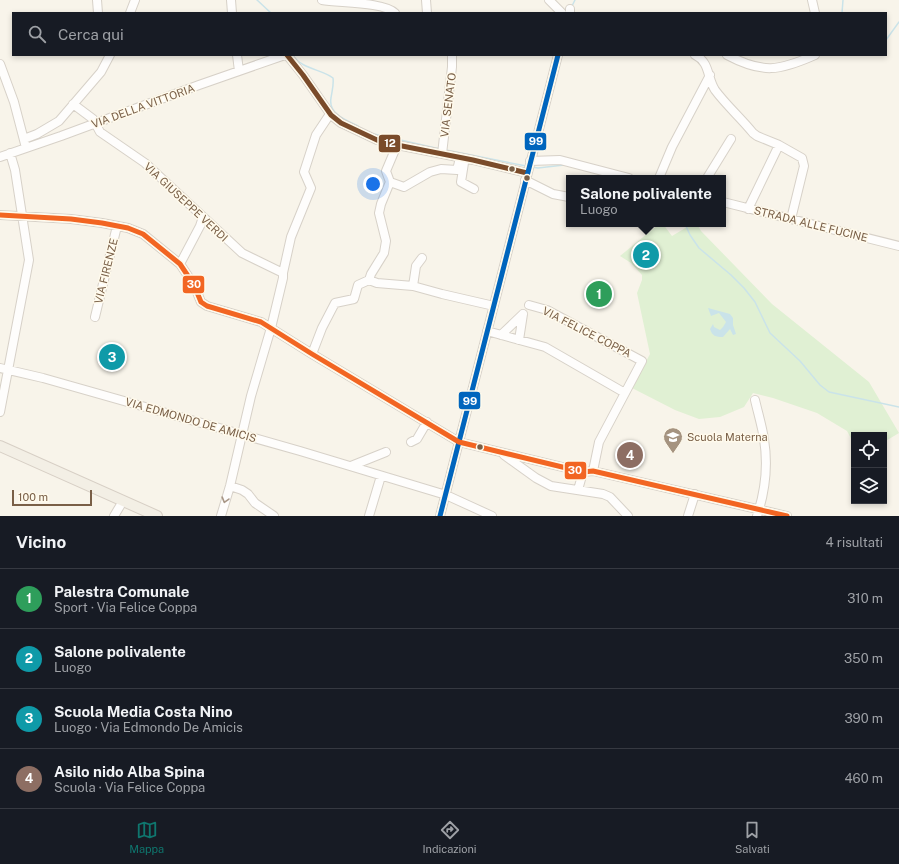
<!DOCTYPE html>
<html lang="it">
<head>
<meta charset="utf-8">
<style>
  :root { --surface:#171b24; --page:#20242c; --text:#f1f3f6; --muted:#9ea1a6; --line:#363941; --accent:#0f766e }
  body { margin:0; font-family:"Public Sans",sans-serif; background:var(--page); color:var(--text) }
  .controls { position:absolute; right:12px; bottom:12px; display:grid; overflow:hidden; border-radius:0px; box-shadow:0 2px 6px #0003 }
  .controls button { width:36px; height:36px; display:grid; place-items:center; padding:0; border:0; border-bottom:1px solid var(--line); background:var(--surface); color:var(--text); font:20px sans-serif }
  .scale { position:absolute; left:12px; bottom:10px; width:80px; box-sizing:border-box; padding-left:4px; border:2px solid #795f47; border-top:0; font-size:11px; line-height:14px; white-space:nowrap; color:#795f47; -webkit-text-stroke:3px #fffaec; paint-order:stroke }
  .you { position:absolute; left:373px; top:184px; width:14px; height:14px; margin:-10px; border:3px solid #fff; border-radius:50%; background:#1a73e8; box-shadow:0 0 0 6px #1a73e833 }
  .badge { display:grid; place-items:center; width:26px; height:26px; border-radius:50%; background:var(--accent); color:#fff; font-size:13px; font-weight:700 }
  .pin { position:absolute; translate:-50% -50%; border:2px solid #fff; box-shadow:0 1px 4px #0006 }
  .popup { position:absolute; left:566px; top:175px; width:160px; height:52px; box-sizing:border-box; display:grid; place-content:center; border-radius:0px; background:var(--surface); filter:drop-shadow(0 1px 3px #0005); font-size:13px; white-space:nowrap; color:var(--muted) }
  .popup b { font-size:15px; color:var(--text) }
  .popup::after { content:''; position:absolute; left:50%; top:100%; margin-left:-8px; border:8px solid transparent; border-top-color:var(--surface) }
  .list { margin:0; padding:0; list-style:none }
  h2 { display:flex; justify-content:space-between; align-items:center; height:52px; margin:0; padding:0 16px; font-size:17px }
  h2 small { font-size:13px; font-weight:400; color:var(--muted) }
  .list li { display:grid; grid-template-columns:26px 1fr auto; gap:12px; align-items:center; box-sizing:border-box; height:60px; padding:0 16px; border-top:1px solid var(--line) }
  .list b { display:block; font-size:15px; white-space:nowrap }
  .list p { margin:0; font-size:13px; white-space:nowrap; color:var(--muted) }
  .list em { font-size:13px; font-style:normal; color:var(--muted) }
  .icon { flex:none; width:22px; height:22px; fill:none; stroke:currentColor; stroke-width:2; stroke-linecap:round; stroke-linejoin:round }
  .map { position:relative; flex:none; width:899px; height:516px; overflow:hidden }
  .search { position:absolute; background:var(--surface); box-shadow:0 2px 6px #0003; left:12px; right:12px; top:12px; height:44px; display:flex; align-items:center; gap:10px; box-sizing:border-box; padding:0 14px; border-radius:0px; color:var(--muted); font-size:15px }
  .sheet { height:292px; background:var(--surface) }
  nav { display:flex; justify-content:space-around; align-items:center; box-sizing:border-box; height:56px; border-top:1px solid var(--line); background:var(--surface); font-size:11px; color:var(--muted) }
  nav a { display:grid; justify-items:center; gap:2px }
  nav .on { color:var(--accent) }
  .map>svg:first-child { display:block }
  .green { fill:#e0f0d3 }
  .water { fill:#cae3e9 }
  .lines { fill:none; stroke-linecap:round; stroke-linejoin:round }
  .stream { stroke:#cae3e9; stroke-width:1.5 }
  .minor-casing { stroke:#d7d1c8; stroke-width:10 }
  .major-casing { stroke:#d7cfc5; stroke-width:12 }
  .minor { stroke:#fefdfc; stroke-width:8 }
  .major { stroke:#f3efe5; stroke-width:10 }
  .bus-1-casing { stroke:#fffaec; stroke-width:8 }
  .bus-2-casing { stroke:#fffaec; stroke-width:8 }
  .bus-3-casing { stroke:#fffaec; stroke-width:8 }
  .bus-1 { stroke:#7a4b2a; stroke-width:5 }
  .bus-2 { stroke:#0065bd; stroke-width:5 }
  .bus-3 { stroke:#f26522; stroke-width:5 }
  .oneway { stroke:#a89686 }
  .bus-dot { fill:#795f47; stroke:#fffaec; stroke-width:1.5 }
  .labels { text-anchor:middle; stroke-width:3; stroke-linejoin:round; paint-order:stroke }
  .street-label { font-size:11px; fill:#795f47; stroke:#fffaec }
  .poi-label { font-size:11px; fill:#795f47; stroke:#fffaec; text-anchor:start }
  .line-badge { stroke:#fffaec; stroke-width:1.5 }
  .badge-label { font-size:11px; text-anchor:middle; font-weight:bold; fill:#fff }
</style>
</head>
<body>
<div class="map">
<svg width="899" height="516" viewBox="0 0 899 516">
  <rect width="100%" height="100%" fill="#f8f4ea"/>
  <path class="green" d="M659,224H663L672,236L692,224H697L701,231L772,304L869,382L899,433L884,442V435H854V444L847,431L817,413L773,398L753,393L744,407L720,417L699,419L675,410L632,388L650,354L637,293L642,280V275L631,263L620,256Z"/>
  <path class="water" d="M708,308L730,314L733,318V325L736,334L733,335L730,329L723,337C716,337 712,336 710,329L713,324L714,327L720,330L723,327L726,322L719,313L711,316Z"/>
  <g class="lines">
    <path class="stream" d="M257,0L271,13
      M572,6L575,0
      M842,13L843,0
      M886,40L899,22
      M293,55C301,69 321,69 333,78C334,85 332,91 331,98C328,114 346,120 358,126
      M374,134L440,149
      M446,150L526,166
      M532,167L538,168L564,165
      M685,224L690,235L699,248L731,275L744,288L755,302L770,333L800,361L820,385L829,392L899,407"/>
    <g class="minor-casing">
      <path id="minor" d="M97,0L98,13
        M231,0L232,13
        M322,0C339,3 384,2 395,13
        M426,0L427,13
        M549,0L562,13
        M812,0L815,13
        M130,13L135,0
        M570,13V9
        M237,55L239,71
        M287,55L303,75L331,115L341,123L377,140L397,145L473,160L527,173
        M695,55C710,62 707,78 715,90C726,105 741,118 753,133L757,136L779,145L802,158L804,166L791,219
        M727,55C763,74 779,71 815,55
        M0,64L14,102L25,144
        M73,104L93,119L100,132L145,163L242,253L283,273L291,237L311,188L304,172L316,135L330,114
        M24,139L37,134L59,121L101,72L110,55
        M442,154L452,67V55
        M0,157L61,136L199,85L285,55
        M530,161L560,160L629,178
        M464,163L461,182L474,189
        M659,178L672,147L710,75
        M707,178L731,139
        M525,180L553,194L569,197
        M390,182L404,187L430,172L441,169L457,170L460,158
        M723,202L899,246
        M748,209L779,145
        M0,215L71,219L102,223L128,228L143,234L180,264L194,285L201,302L207,306L261,322L312,354L459,442L583,472L593,471L787,516
        M180,264L200,226L203,217
        M369,280L371,274L384,253L386,241L379,213L381,204L390,182L386,171L397,145
        M369,280L377,283L413,286L442,294L494,306
        M413,286L416,266L422,258
        M529,305L547,310L642,361L599,442L593,471
        M95,317L117,226
        M487,331L545,347L625,393
        M501,335L523,314
        M519,340L523,314
        M312,354L322,328L335,303L354,299L358,285L369,280
        M0,368L43,378L300,451L446,495L492,516
        M755,400C758,413 762,426 764,439C768,464 765,492 757,516
        M0,412L29,260L15,170L10,153
        M411,442L417,439L427,422
        M504,455L536,478L551,486L603,494L610,497L628,516
        M351,466L386,452
        M230,486L242,490L248,494L255,503L274,516
        M578,490L583,472
        M114,516L123,501
        M221,516L230,486L251,396L271,328L283,278V273
        M369,516L381,476
        M440,516L558,55
        M688,516L695,494"/>
    </g>
    <g class="major-casing">
      <path id="major" d="M0,446L157,516"/>
    </g>
    <use href="#minor" class="minor"/>
    <use href="#major" class="major"/>
    <g class="bus-1-casing">
      <path id="bus-1" d="M287,55L303,75L331,115L341,123L377,140L397,145L473,160L527,173"/>
    </g>
    <g class="bus-2-casing">
      <path id="bus-2" d="M440,516L558,55"/>
    </g>
    <g class="bus-3-casing">
      <path id="bus-3" d="M0,215L71,219L102,223L128,228L143,234L180,264L194,285L201,302L207,306L261,322L312,354L459,442L583,472L593,471L787,516"/>
    </g>
    <use href="#bus-1" class="bus-1"/>
    <use href="#bus-2" class="bus-2"/>
    <use href="#bus-3" class="bus-3"/>
  </g>
  <defs><path id="oneway-chevron" d="M-2-3.5L2.5 0L-2 3.5" fill="none" stroke-width="1.6" stroke-linecap="round" stroke-linejoin="round"/></defs>
  <use class="oneway" href="#oneway-chevron" transform="translate(225 500) rotate(106)"/>
  <defs>
    <g id="school-pin" transform="scale(1)"><path d="M0 17L-7.5 6A9.5 9.5 0 1 1 7.5 6Z" fill="#a59380" stroke="#fffaec"/><path d="M0-5L7-2L0 1L-7-2ZM-4 1L0 2.5L4 1V4Q0 6-4 4Z" fill="#fff"/></g>
  </defs>
  <g fill-rule="evenodd">
    <use href="#school-pin" x="673" y="437"/>
  </g>
  <g class="bus-dot">
    <circle cx="512" cy="169" r="3.5"/>
    <circle cx="527" cy="178" r="3.5"/>
    <circle cx="480" cy="447" r="3.5"/>
  </g>
  <g class="labels">
    <g class="street-label">
      <text transform="translate(448 105) rotate(-83)" y="4">VIA SENATO</text>
      <text transform="translate(143 106) rotate(-20)" y="4">VIA DELLA VITTORIA</text>
      <text transform="translate(186 202) rotate(43)" y="4">VIA GIUSEPPE VERDI</text>
      <text transform="translate(811 224) rotate(14)" y="4">STRADA ALLE FUCINE</text>
      <text transform="translate(106 271) rotate(-76)" y="4">VIA FIRENZE</text>
      <text transform="translate(587 332) rotate(27)" y="4">VIA FELICE COPPA</text>
      <text transform="translate(191 420) rotate(16)" y="4">VIA EDMONDO DE AMICIS</text>
    </g>
    <g class="poi-label">
      <text x="687" y="441">Scuola Materna</text>
    </g>
  </g>
  <g class="line-badge">
    <rect x="524" y="132" width="23" height="19" rx="4" fill="#0065bd"/>
    <rect x="378" y="134" width="23" height="19" rx="4" fill="#7a4b2a"/>
    <rect x="182" y="275" width="23" height="19" rx="4" fill="#f26522"/>
    <rect x="458" y="391" width="23" height="19" rx="4" fill="#0065bd"/>
    <rect x="564" y="461" width="23" height="19" rx="4" fill="#f26522"/>
  </g>
  <g class="badge-label">
    <text x="536" y="145">99</text>
    <text x="390" y="147">12</text>
    <text x="194" y="288">30</text>
    <text x="470" y="405">99</text>
    <text x="575" y="474">30</text>
  </g>
</svg>
<div class="controls">
<button><svg class="icon" aria-label="locate" viewBox="0 0 24 24"><circle cx="12" cy="12" r="6"/><path d="M12 2v4M12 18v4M2 12h4M18 12h4"/></svg></button>
<button><svg class="icon" aria-label="layers" viewBox="0 0 24 24"><path d="M12 4l9 5-9 5-9-5zM3 14l9 5 9-5"/></svg></button>
</div>
<div class="scale">100 m</div>
<div class="you"></div>
<div class="pin badge" style="left:599px;top:294px;background:#2e9e5b">1</div>
<div class="pin badge" style="left:646px;top:255px;background:#0f9aa8">2</div>
<div class="popup"><b>Salone polivalente</b>Luogo</div>
<div class="pin badge" style="left:112px;top:357px;background:#0f9aa8">3</div>
<div class="pin badge" style="left:630px;top:455px;background:#8d6e63">4</div>
<div class="search"><svg class="icon" aria-label="search" viewBox="0 0 24 24"><circle cx="10" cy="10" r="6"/><path d="M15 15l6 6"/></svg>Cerca qui</div>
</div>
<section class="sheet">
<h2>Vicino<small>4 risultati</small></h2>
<ul class="list">
<li><span class="badge" style="background:#2e9e5b">1</span><div><b>Palestra Comunale</b><p>Sport · Via Felice Coppa</p></div><em>310 m</em></li>
<li><span class="badge" style="background:#0f9aa8">2</span><div><b>Salone polivalente</b><p>Luogo</p></div><em>350 m</em></li>
<li><span class="badge" style="background:#0f9aa8">3</span><div><b>Scuola Media Costa Nino</b><p>Luogo · Via Edmondo De Amicis</p></div><em>390 m</em></li>
<li><span class="badge" style="background:#8d6e63">4</span><div><b>Asilo nido Alba Spina</b><p>Scuola · Via Felice Coppa</p></div><em>460 m</em></li>
</ul>
</section>
<nav>
<a class="on"><svg class="icon" aria-label="map" viewBox="0 0 24 24"><path d="M3 6l6-2 6 2 6-2v14l-6 2-6-2-6 2zM9 4v14M15 6v14"/></svg>Mappa</a>
<a><svg class="icon" aria-label="directions" viewBox="0 0 24 24"><path d="M12 3l9 9-9 9-9-9zM9 14v-3h6M13 9l2 2-2 2"/></svg>Indicazioni</a>
<a><svg class="icon" aria-label="saved" viewBox="0 0 24 24"><path d="M7 4h10v16l-5-4-5 4z"/></svg>Salvati</a>
</nav>
</body>
</html>
